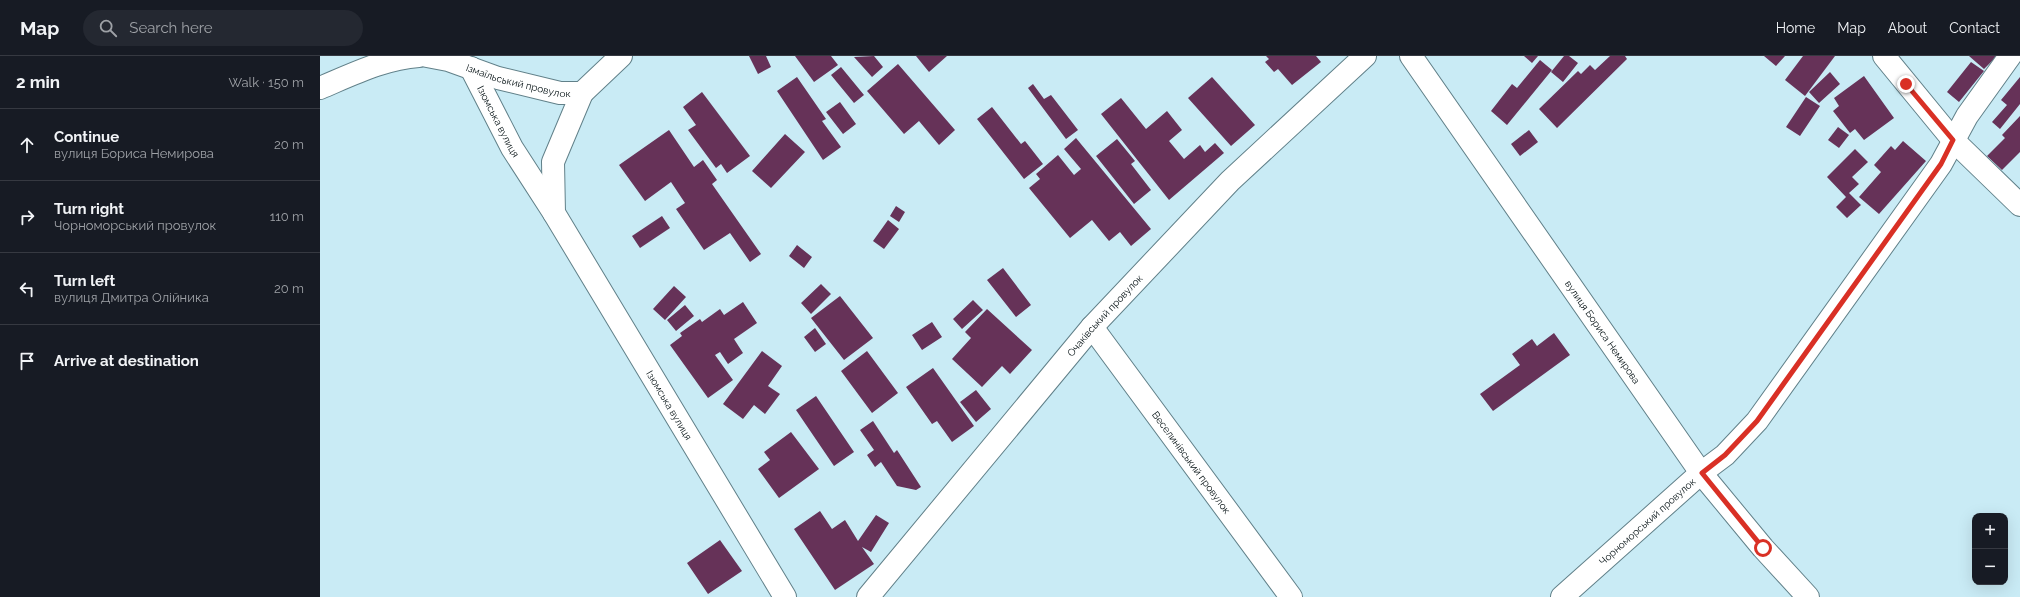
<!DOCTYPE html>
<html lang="en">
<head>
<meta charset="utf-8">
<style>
  :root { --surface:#171b24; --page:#242831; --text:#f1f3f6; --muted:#9ea1a6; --line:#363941 }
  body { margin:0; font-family:Raleway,sans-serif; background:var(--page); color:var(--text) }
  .controls { position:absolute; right:12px; bottom:12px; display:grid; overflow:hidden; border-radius:8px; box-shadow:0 4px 16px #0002 }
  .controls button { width:36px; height:36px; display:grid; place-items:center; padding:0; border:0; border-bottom:1px solid var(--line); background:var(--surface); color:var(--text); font:20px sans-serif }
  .stop { position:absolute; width:12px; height:12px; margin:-9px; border:3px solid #d93025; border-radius:50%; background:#fff }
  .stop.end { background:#d93025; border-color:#fff; box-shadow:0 1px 4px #0008 }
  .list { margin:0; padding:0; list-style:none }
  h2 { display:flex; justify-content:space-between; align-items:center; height:52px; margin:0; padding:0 16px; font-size:17px }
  h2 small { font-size:13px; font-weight:400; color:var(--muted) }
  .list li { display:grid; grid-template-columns:26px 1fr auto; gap:12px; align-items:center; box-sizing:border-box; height:72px; padding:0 16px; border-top:1px solid var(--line) }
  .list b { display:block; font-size:15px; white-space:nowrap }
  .list p { margin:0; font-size:13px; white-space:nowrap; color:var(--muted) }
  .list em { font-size:13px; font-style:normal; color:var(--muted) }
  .icon { flex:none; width:22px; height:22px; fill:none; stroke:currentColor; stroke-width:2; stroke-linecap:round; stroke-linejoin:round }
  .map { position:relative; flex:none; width:1700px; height:541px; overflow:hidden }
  header { display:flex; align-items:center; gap:24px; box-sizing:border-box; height:56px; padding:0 20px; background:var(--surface); border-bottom:1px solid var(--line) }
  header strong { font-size:19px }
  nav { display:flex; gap:22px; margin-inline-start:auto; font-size:14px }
  .search { width:280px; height:36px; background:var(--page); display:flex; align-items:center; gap:10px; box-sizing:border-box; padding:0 14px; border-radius:22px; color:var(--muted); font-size:15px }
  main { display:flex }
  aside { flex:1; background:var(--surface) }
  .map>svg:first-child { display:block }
  .building { fill:#663258 }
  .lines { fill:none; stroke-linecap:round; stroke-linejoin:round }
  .street-casing { stroke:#618089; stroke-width:24 }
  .street { stroke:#fff; stroke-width:22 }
  .route { stroke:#d93025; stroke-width:5 }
  .labels { text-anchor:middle; stroke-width:4; stroke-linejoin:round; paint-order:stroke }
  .street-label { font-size:10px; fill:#081417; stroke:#c9ebf5 }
</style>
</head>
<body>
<header>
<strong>Map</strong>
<div class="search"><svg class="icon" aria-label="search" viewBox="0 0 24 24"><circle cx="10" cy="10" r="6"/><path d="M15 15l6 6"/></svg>Search here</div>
<nav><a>Home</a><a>Map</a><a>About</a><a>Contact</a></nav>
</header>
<main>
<aside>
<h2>2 min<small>Walk · 150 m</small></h2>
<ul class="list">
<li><svg class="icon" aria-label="ahead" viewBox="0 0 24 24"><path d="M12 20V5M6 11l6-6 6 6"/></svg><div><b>Continue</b><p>вулиця Бориса Немирова</p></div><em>20 m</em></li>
<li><svg class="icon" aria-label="right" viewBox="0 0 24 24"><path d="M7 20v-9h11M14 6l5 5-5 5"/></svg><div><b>Turn right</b><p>Чорноморський провулок</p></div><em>110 m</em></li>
<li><svg class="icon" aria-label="left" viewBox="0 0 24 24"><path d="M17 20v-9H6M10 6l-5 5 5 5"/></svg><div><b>Turn left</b><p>вулиця Дмитра Олійника</p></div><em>20 m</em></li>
<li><svg class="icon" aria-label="arrive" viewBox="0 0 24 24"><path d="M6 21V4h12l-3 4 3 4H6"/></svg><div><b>Arrive at destination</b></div></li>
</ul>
</aside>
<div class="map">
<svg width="1700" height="541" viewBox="0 0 1700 541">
  <rect width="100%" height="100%" fill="#c9ebf5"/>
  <path class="building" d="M429,0H446L451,11L438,18Z
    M475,0H511L518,9L494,26Z
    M554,0L563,11L552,21L534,1Z
    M596,0H627L609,16Z
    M946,0H996L1001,6L972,29L958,13L954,16L945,6L949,3Z
    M1204,0H1218L1212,7Z
    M1244,0H1249L1258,7L1243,26L1231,16Z
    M1290,0H1305L1307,3L1237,72L1219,53L1258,15L1261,18L1270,9L1275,14Z
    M1444,0H1465L1456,10Z
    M1483,0H1515L1485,40L1465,24Z
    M1649,0H1677L1664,13Z
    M1220,4L1232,14L1187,69L1171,55L1192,28L1197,32Z
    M1651,6L1664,15L1639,46L1627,36Z
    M578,8L635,74L619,89L599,65L584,78L547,35Z
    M521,11L544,39L534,47L511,19Z
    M1510,16L1520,28L1499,47L1489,36Z
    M1544,20L1574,62L1544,84L1535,73L1530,77L1513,55L1519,50L1514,42Z
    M477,21L506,63L502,65L521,91L503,104L457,35Z
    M892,21L935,69L911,90L868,42Z
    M1700,21V48L1680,73L1672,66L1687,49L1681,44Z
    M713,28L724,43L731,39L758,74L746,83L708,32Z
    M382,36L430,100L407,117L401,108L396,112L368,74L376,69L363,51Z
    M1486,41L1500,50L1480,80L1466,71Z
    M801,42L826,73L847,55L862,74L849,85L864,103L880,89L885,96L895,87L904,97L849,144L781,58Z
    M520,46L536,68L523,78L506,56Z
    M672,51L701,88L705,85L723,108L704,123L657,63Z
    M1700,60V96L1682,114L1667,100L1685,82L1682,79Z
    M1518,71L1529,79L1519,92L1508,84Z
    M349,74L374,111L383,104L397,124L392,128L441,198L430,206L410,177L384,194L356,153L365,147L351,126L325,145L299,109Z
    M1209,74L1218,86L1200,100L1191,88Z
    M465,78L485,96L451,132L432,115Z
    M756,82L831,173L811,190L800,176L789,185L772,164L750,182L709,132L720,123L716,118L738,99L754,119L761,113L744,93Z
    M797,83L815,105L811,108L831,134L814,148L776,100Z
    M1583,85L1606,105L1559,158L1539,141L1561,116L1554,109L1571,90L1575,94Z
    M1535,93L1548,106L1532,121L1539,128L1529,137L1541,149L1527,162L1516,151L1526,141L1507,121Z
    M576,150L585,156L579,166L570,160Z
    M342,160L350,172L320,192L312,180Z
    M568,164L579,173L564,193L553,185Z
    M477,189L492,201L484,212L469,200Z
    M683,212L711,249L696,261L667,224Z
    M501,228L511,238L491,258L481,247Z
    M354,230L366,241L345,264L333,253Z
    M520,240L553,282L524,304L491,262Z
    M653,244L663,254L642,273L633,263Z
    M423,246L437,267L414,283L423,297L408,308L400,296L395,299L413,324L388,342L350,289L362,280L360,277L380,263L382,266L400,253L404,259Z
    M365,249L374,260L356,275L347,264Z
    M667,253L712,294L690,318L682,310L662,331L632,303L651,282L645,276Z
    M612,266L622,281L602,294L592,279Z
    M495,272L506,288L495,296L484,281Z
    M1234,277L1250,299L1173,355L1160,338L1200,309L1192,298L1212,283L1217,290Z
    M442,295L462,310L448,330L460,338L445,358L434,349L423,363L403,348Z
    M547,295L578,337L552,357L521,315Z
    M613,312L654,370L632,386L617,365L612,368L586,331Z
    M656,334L671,353L656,366L640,346Z
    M496,340L534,396L514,410L476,354Z
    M553,365L574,397L577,394L601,431L596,434L577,430L561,406L555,411L547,399L554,394L540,374Z
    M471,376L499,413L459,442L438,413L450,404L444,396Z
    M500,455L512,473L525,464L538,485L556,459L569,467L551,496L542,491L554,508L515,534L474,473Z
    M400,484L422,515L388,538L367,507Z"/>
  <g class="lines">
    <g class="street-casing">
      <g id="street">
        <path id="s1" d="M107,0L128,4L178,22L240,37H262L301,0"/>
        <path id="s2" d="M1091,0L1381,417L1443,492L1488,541"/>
        <path d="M1564,0L1633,84L1700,149"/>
        <path id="s3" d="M151,12L192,92L234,157"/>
        <path d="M0,32C31,19 65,2 99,0"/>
        <path id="s4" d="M262,37L233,106L234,157L465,541"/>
        <path id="s5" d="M772,271L971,541"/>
        <path id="s6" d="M548,541L772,271L910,125L1045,0"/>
        <path id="s7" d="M1242,541L1381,417L1405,399L1437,365L1621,108L1647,60L1690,0"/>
      </g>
    </g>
    <use href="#street" class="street"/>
  </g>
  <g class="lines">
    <path class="route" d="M1443,492L1382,417L1405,399L1437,365L1621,108L1633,84L1586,28"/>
  </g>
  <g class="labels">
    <g class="street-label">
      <text dy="4" stroke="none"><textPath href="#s1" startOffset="95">Ізмаїльський провулок</textPath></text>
      <text dy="4" stroke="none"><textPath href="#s3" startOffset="60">Ізюмська вулиця</textPath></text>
      <text dy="4" stroke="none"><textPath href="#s6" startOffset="368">Очаківський провулок</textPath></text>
      <text dy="4" stroke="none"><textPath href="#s2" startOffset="336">вулиця Бориса Немирова</textPath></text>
      <text dy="4" stroke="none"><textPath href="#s4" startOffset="350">Ізюмська вулиця</textPath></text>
      <text dy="4" stroke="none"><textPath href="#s5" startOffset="168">Веселинівський провулок</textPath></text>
      <text dy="4" stroke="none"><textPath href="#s7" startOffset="114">Чорноморський провулок</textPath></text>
    </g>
  </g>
</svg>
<div class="controls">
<button>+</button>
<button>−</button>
</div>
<div class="stop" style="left:1443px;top:492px"></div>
<div class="stop end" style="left:1586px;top:28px"></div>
</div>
</main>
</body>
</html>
